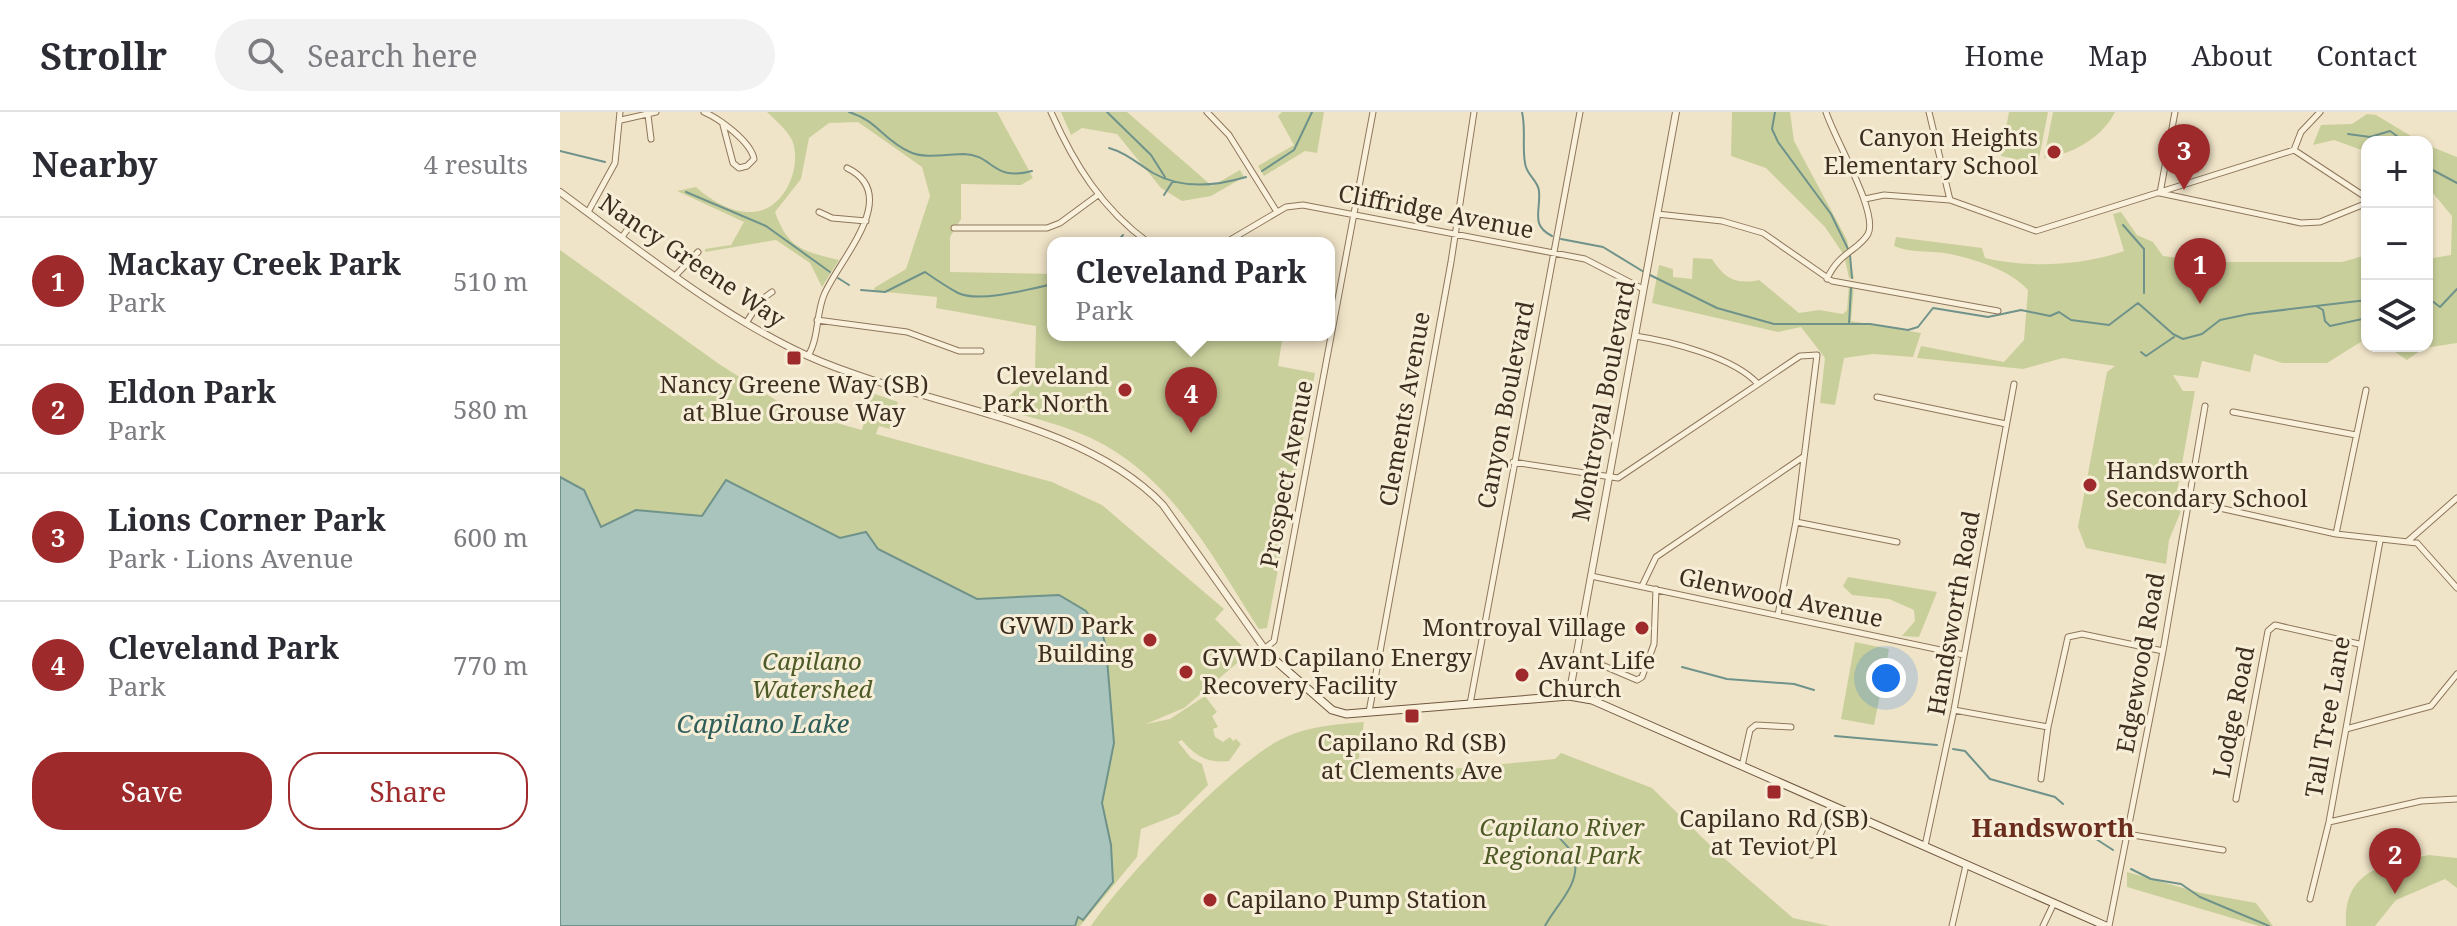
<!DOCTYPE html>
<html lang="en">
<head>
<meta charset="utf-8">
<style>
  :root { --surface:#fff; --page:#f2f2f3; --text:#2b2b33; --muted:#7c7c81; --line:#e1e1e2; --accent:#9e2a2b }
  body { margin:0; font-family:"Noto Serif",serif; background:var(--page); color:var(--text) }
  .controls { position:absolute; right:24px; top:24px; display:grid; overflow:hidden; border-radius:16px; box-shadow:0 2px 6px #0004 }
  .controls button { width:72px; height:72px; display:grid; place-items:center; padding:0; border:0; border-bottom:2px solid var(--line); background:var(--surface); color:var(--text); font:40px sans-serif }
  .you { position:absolute; left:1326px; top:566px; width:28px; height:28px; margin:-20px; border:6px solid #fff; border-radius:50%; background:#1a73e8; box-shadow:0 0 0 12px #1a73e833 }
  .badge { display:grid; place-items:center; width:52px; height:52px; border-radius:50%; background:var(--accent); color:#fff; font-size:26px; font-weight:700 }
  .pin { position:absolute; translate:-50% -66px; filter:drop-shadow(0 2px 4px #0008) }
  .pin::after { content:''; position:absolute; top:42px; width:28px; height:24px; background:inherit; clip-path:polygon(0 0,100% 0,50% 100%) }
  .popup { position:absolute; left:487px; top:125px; width:288px; height:104px; box-sizing:border-box; display:grid; place-content:center; border-radius:16px; background:var(--surface); filter:drop-shadow(0 2px 6px #0005); font-size:26px; white-space:nowrap; color:var(--muted) }
  .popup b { font-size:30px; color:var(--text) }
  .popup::after { content:''; position:absolute; left:50%; top:100%; margin-left:-16px; border:16px solid transparent; border-top-color:var(--surface) }
  .list { margin:0; padding:0; list-style:none }
  h2 { display:flex; justify-content:space-between; align-items:center; height:104px; margin:0; padding:0 32px; font-size:34px }
  h2 small { font-size:26px; font-weight:400; color:var(--muted) }
  .list li { display:grid; grid-template-columns:52px 1fr auto; gap:24px; align-items:center; box-sizing:border-box; height:128px; padding:0 32px; border-top:2px solid var(--line) }
  .list b { display:block; font-size:30px; white-space:nowrap }
  .list p { margin:0; font-size:26px; white-space:nowrap; color:var(--muted) }
  .list em { font-size:26px; font-style:normal; color:var(--muted) }
  .actions { display:flex; gap:16px; padding:24px 32px }
  .actions a { flex:1; padding:18px 0; border:2px solid var(--accent); border-radius:32px; text-align:center; font-size:28px; color:var(--accent) }
  .actions .main { background:var(--accent); color:#fff }
  .icon { flex:none; width:44px; height:44px; fill:none; stroke:currentColor; stroke-width:2; stroke-linecap:round; stroke-linejoin:round }
  .map { position:relative; flex:none; width:1897px; height:814px; overflow:hidden }
  header { display:flex; align-items:center; gap:48px; box-sizing:border-box; height:112px; padding:0 40px; background:var(--surface); border-bottom:2px solid var(--line) }
  header strong { font-size:38px }
  nav { display:flex; gap:44px; margin-inline-start:auto; font-size:28px }
  .search { width:560px; height:72px; background:var(--page); display:flex; align-items:center; gap:20px; box-sizing:border-box; padding:0 28px; border-radius:44px; color:var(--muted); font-size:30px }
  main { display:flex }
  aside { flex:1; background:var(--surface) }
  .map>svg:first-child { display:block }
  .green { fill:#c9cf9b }
  .water { fill:#a9c4bc; stroke:#6f938a; stroke-width:2 }
  .lines { fill:none; stroke-linecap:round; stroke-linejoin:round }
  .stream { stroke:#6f938a; stroke-width:2 }
  .minor-casing { stroke:#8d765c; stroke-width:7 }
  .tertiary-casing { stroke:#8d765c; stroke-width:8 }
  .secondary-casing { stroke:#6f573f; stroke-width:9 }
  .minor { stroke:#faf1dc; stroke-width:5 }
  .tertiary { stroke:#faf1dc; stroke-width:6 }
  .secondary { stroke:#faf1dc; stroke-width:7 }
  .poi-dot { fill:#9e2a2b; stroke:#f7eed8; stroke-width:3 }
  .labels { text-anchor:middle; stroke-width:6; stroke-linejoin:round; paint-order:stroke }
  .poi-label { font-size:24px; fill:#3d2e20; stroke:#f7eed8; text-anchor:end }
  .street-label { font-size:24px; fill:#3d2e20; stroke:#f7eed8 }
  .park-label { font-size:24px; font-style:italic; fill:#4d5a26; stroke:#f7eed8 }
  .water-label { font-size:26px; font-style:italic; fill:#2f5d5a; stroke:#f7eed8 }
  .neighbourhood-label { font-size:26px; font-weight:bold; fill:#6b2e1e; stroke:#f7eed8 }
</style>
</head>
<body>
<header>
<strong>Strollr</strong>
<div class="search"><svg class="icon" aria-label="search" viewBox="0 0 24 24"><circle cx="10" cy="10" r="6"/><path d="M15 15l6 6"/></svg>Search here</div>
<nav><a>Home</a><a>Map</a><a>About</a><a>Contact</a></nav>
</header>
<main>
<aside>
<h2>Nearby<small>4 results</small></h2>
<ul class="list">
<li><span class="badge">1</span><div><b>Mackay Creek Park</b><p>Park</p></div><em>510 m</em></li>
<li><span class="badge">2</span><div><b>Eldon Park</b><p>Park</p></div><em>580 m</em></li>
<li><span class="badge">3</span><div><b>Lions Corner Park</b><p>Park · Lions Avenue</p></div><em>600 m</em></li>
<li><span class="badge">4</span><div><b>Cleveland Park</b><p>Park</p></div><em>770 m</em></li>
</ul>
<div class="actions"><a class="main">Save</a><a>Share</a></div>
</aside>
<div class="map">
<svg width="1897" height="814" viewBox="0 0 1897 814">
  <rect width="100%" height="100%" fill="#f0e4c8"/>
  <path class="green" d="M207,0H437L473,66L461,73L401,72V107L390,125V160L493,162V223H723L718,254L755,261L707,516L699,517C651,443 610,360 524,323C496,311 466,304 436,296L475,260L476,214L376,196L377,185L315,179L314,176L346,157L370,84L362,55L298,10L269,11L249,26L241,67L215,100C228,137 243,139 279,148L262,175L250,151L216,128L145,140V137L171,133L184,110L117,79L136,75C150,88 172,101 192,100C224,99 243,55 232,28C227,18 215,8 207,0Z
    M501,0H567L652,74L680,58L684,65L651,84L622,89L601,76L557,22L522,16L511,23Z
    M722,0H764L757,41L745,39L704,64L698,54L734,33L718,4Z
    M1172,0H1230L1234,29L1287,128L1294,167L1289,166L1284,143L1265,115L1206,56L1171,44Z
    M1449,0H1488L1478,52L1441,44Z
    M1493,0H1555C1543,25 1512,43 1484,46Z
    M1807,2L1816,3L1861,30H1807V40L1774,28L1753,33L1761,13L1792,12Z
    M1867,33L1897,45V231L1864,236L1847,248L1826,234H1867V147L1891,143L1892,104L1867,74Z
    M1561,100L1577,123L1593,130L1603,144L1646,150H1782L1807,143V226L1767,251H1722L1694,242L1690,260L1642,249L1638,266L1613,263L1623,279H1635L1614,397L1621,399L1609,428L1606,452L1526,436L1518,415L1547,260L1555,254L1503,246L1463,257L1357,246L1361,234L1444,250L1464,228L1468,178C1450,158 1417,148 1390,142C1371,138 1353,142 1334,134L1336,125L1422,136L1425,146C1469,156 1520,154 1564,139L1553,102Z
    M0,138L159,252L233,299L302,318L312,281L338,290L330,317L319,314L316,322L492,370L542,393L664,497L655,507L689,541L624,596L586,612L610,607L645,584L657,600L652,604L658,615L653,617L655,625L663,630L670,625L673,629L676,627L681,632L669,649C649,652 635,644 622,628L618,630L631,646L642,652L648,673L619,702L581,717L577,745L520,814H0Z
    M1133,146L1152,147C1164,166 1176,173 1199,168L1239,201L1259,198L1283,202L1287,198L1289,172L1294,173L1291,209L1361,221L1353,245L1313,242L1284,246L1275,293L1260,291L1265,246L1241,215L1218,220L1092,191L1099,153L1113,157V165L1132,167Z
    M1288,465L1377,480L1359,525L1342,524L1355,509L1354,498L1329,487L1292,483L1283,474Z
    M1295,530L1329,537L1314,613L1281,607Z
    M804,610L796,666L995,647L1001,641L1092,676L1157,740L1233,806L1270,814H531C562,768 676,646 726,625C750,614 778,612 804,610Z
    M1869,743L1897,746V776L1885,767L1836,788L1815,814H1786C1783,757 1825,752 1869,743Z
    M1567,760L1641,781L1696,791L1713,814H1699L1567,775Z"/>
  <path class="water" d="M0,365L24,378L41,415L76,398L142,404L166,368L280,426L306,420L318,437L417,487L499,483L526,499L543,524L546,535L554,631L542,691L551,733L553,770L523,808L518,805L515,814H0Z"/>
  <g class="lines">
    <path class="stream" d="M289,0C318,9 323,28 350,40C364,47 388,42 404,42C434,43 432,70 472,59
      M547,0L591,43L605,65
      M962,0C966,17 962,34 965,51C966,63 978,68 979,79C981,99 970,113 992,124
      M1215,0L1212,17L1218,30L1271,102L1288,137
      M1788,22L1810,25L1830,19L1845,30
      M549,36C567,41 578,52 593,61C621,77 656,74 686,65
      M0,39L45,50
      M1867,55L1897,71
      M702,59L734,38L752,0
      M126,80L206,114L270,160
      M604,83L613,69
      M1563,113L1584,137V181
      M1001,127L1043,135L1084,160
      M556,131L563,123
      M1290,143L1292,166
      M1090,163L1157,196L1214,212H1310L1348,218L1358,215L1373,196L1428,205L1461,198L1490,204L1499,200L1511,208L1549,213L1578,191L1613,222L1623,227L1642,222L1660,208L1689,202L1807,188
      M278,166L289,173
      M301,178L325,180L365,160C375,167 387,175 398,181C419,191 471,177 493,172
      M1867,185L1880,195L1897,177
      M1756,194L1763,198L1765,209L1770,214L1807,206
      M1289,212L1291,176
      M1581,240L1586,244L1614,225
      M1122,555L1167,567L1234,572L1254,578
      M1275,624L1377,633
      M1393,637L1405,639L1430,667L1495,685L1503,692
      M1536,727L1553,738
      M1571,757L1591,767L1621,772L1640,785L1709,814
      M985,814C996,793 1019,774 1015,749C1013,735 999,730 995,718"/>
    <g class="minor-casing">
      <path id="minor" d="M144,0C160,7 191,30 194,47L187,54L179,56L173,51L163,13
        M491,0C514,52 542,97 589,131
        M647,0L669,23L717,100
        M1266,0C1274,26 1319,101 1308,122C1298,139 1279,140 1267,167
        M1369,0L1390,88
        M1615,0L1600,81L1741,111L1760,110L1807,91
        M88,3L91,27
        M61,8L96,0
        M1734,38L1807,86
        M1305,87L1324,83L1390,88L1476,119L1734,38L1741,20L1760,0
        M28,100L55,51L60,0
        M259,100L272,106L306,109
        M1097,102L1162,109L1203,121L1272,169L1438,199
        M394,116H487L500,111L538,83
        M62,125L75,107
        M665,131L726,95L743,93L1025,147L1083,177
        M116,163L138,140
        M257,208L347,220L399,239H421
        M186,211L201,188L212,180
        M1075,224C1109,229 1174,245 1198,272
        M248,244C259,226 256,202 264,183C279,147 343,83 287,56
        M1317,285L1446,312
        M1673,300L1796,323
        M953,350L1058,366L1240,244L1257,243L1236,410L1218,503
        M1628,389L1776,422L1857,431L1897,476
        M1236,410L1337,430
        M1776,422L1806,278
        M1848,429L1897,386
        M1031,464L1404,543
        M1082,474L1096,445L1243,345
        M704,537L714,529L813,0
        M1016,542L1077,568L1082,565L1094,532L1096,477
        M910,592L1020,0
        M1394,598L1488,615
        M809,600L891,150L914,0
        M1786,617L1871,594L1897,562
        M1182,654L1190,618L1196,613L1231,615
        M1481,667L1488,615L1508,525L1522,522L1603,539
        M1676,687L1708,519L1715,513L1799,532
        M1769,710L1861,689L1897,687
        M1567,722L1663,738
        M1365,734L1394,598L1454,272
        M1251,743L1273,694
        M1750,787L1769,710L1820,429
        M1392,814L1406,753
        M1483,814L1494,791
        M1549,814L1603,539L1645,294"/>
    </g>
    <g class="tertiary-casing">
      <path id="tertiary" d="M0,80C79,138 159,203 248,244C359,294 519,305 603,393L709,543
        M1009,584L1116,0"/>
    </g>
    <g class="secondary-casing">
      <path id="secondary" d="M709,543L772,598L786,602L1009,584L1032,588L1546,814"/>
    </g>
    <use href="#minor" class="minor"/>
    <use href="#tertiary" class="tertiary"/>
    <use href="#secondary" class="secondary"/>
  </g>
  <g class="poi-dot">
    <circle cx="1494" cy="40" r="8"/>
    <rect x="226" y="238" width="16" height="16" rx="4"/>
    <circle cx="565" cy="278" r="8"/>
    <circle cx="1530" cy="373" r="8"/>
    <circle cx="1082" cy="516" r="8"/>
    <circle cx="590" cy="528" r="8"/>
    <circle cx="626" cy="560" r="8"/>
    <circle cx="962" cy="563" r="8"/>
    <rect x="844" y="596" width="16" height="16" rx="4"/>
    <rect x="1206" y="672" width="16" height="16" rx="4"/>
    <circle cx="650" cy="788" r="8"/>
  </g>
  <g class="labels">
    <g class="poi-label">
      <text x="1478" y="34">Canyon Heights<tspan x="1478" dy="28">Elementary School</tspan></text>
      <text x="549" y="272">Cleveland<tspan x="549" dy="28">Park North</tspan></text>
      <text x="234" y="281" text-anchor="middle">Nancy Greene Way (SB)<tspan x="234" dy="28">at Blue Grouse Way</tspan></text>
      <text x="1546" y="367" text-anchor="start">Handsworth<tspan x="1546" dy="28">Secondary School</tspan></text>
      <text x="574" y="522">GVWD Park<tspan x="574" dy="28">Building</tspan></text>
      <text x="1066" y="524">Montroyal Village</text>
      <text x="642" y="554" text-anchor="start">GVWD Capilano Energy<tspan x="642" dy="28">Recovery Facility</tspan></text>
      <text x="978" y="557" text-anchor="start">Avant Life<tspan x="978" dy="28">Church</tspan></text>
      <text x="852" y="639" text-anchor="middle">Capilano Rd (SB)<tspan x="852" dy="28">at Clements Ave</tspan></text>
      <text x="1214" y="715" text-anchor="middle">Capilano Rd (SB)<tspan x="1214" dy="28">at Teviot Pl</tspan></text>
      <text x="666" y="796" text-anchor="start">Capilano Pump Station</text>
    </g>
    <g class="street-label">
      <text transform="translate(876 100) rotate(11)" y="8">Cliffridge Avenue</text>
      <text transform="translate(132 149) rotate(34)" y="8">Nancy Greene Way</text>
      <text transform="translate(1044 289) rotate(-79)" y="8">Montroyal Boulevard</text>
      <text transform="translate(946 293) rotate(-79)" y="8">Canyon Boulevard</text>
      <text transform="translate(845 297) rotate(-80)" y="8">Clements Avenue</text>
      <text transform="translate(727 362) rotate(-79)" y="8">Prospect Avenue</text>
      <text transform="translate(1221 486) rotate(12)" y="8">Glenwood Avenue</text>
      <text transform="translate(1394 501) rotate(-80)" y="8">Handsworth Road</text>
      <text transform="translate(1581 551) rotate(-80)" y="8">Edgewood Road</text>
      <text transform="translate(1674 600) rotate(-79)" y="8">Lodge Road</text>
      <text transform="translate(1768 605) rotate(-80)" y="8">Tall Tree Lane</text>
    </g>
    <g class="park-label">
      <text x="252" y="558">Capilano<tspan x="252" dy="28">Watershed</tspan></text>
      <text x="1002" y="724">Capilano River<tspan x="1002" dy="28">Regional Park</tspan></text>
    </g>
    <g class="water-label">
      <text x="203" y="621">Capilano Lake</text>
    </g>
    <g class="neighbourhood-label">
      <text x="1493" y="725">Handsworth</text>
    </g>
  </g>
</svg>
<div class="controls">
<button>+</button>
<button>−</button>
<button><svg class="icon" aria-label="layers" viewBox="0 0 24 24"><path d="M12 4l9 5-9 5-9-5zM3 14l9 5 9-5"/></svg></button>
</div>
<div class="you"></div>
<div class="pin badge" style="left:1640px;top:192px">1</div>
<div class="pin badge" style="left:1835px;top:782px">2</div>
<div class="pin badge" style="left:1624px;top:78px">3</div>
<div class="pin badge" style="left:631px;top:321px">4</div>
<div class="popup"><b>Cleveland Park</b>Park</div>
</div>
</main>
</body>
</html>
